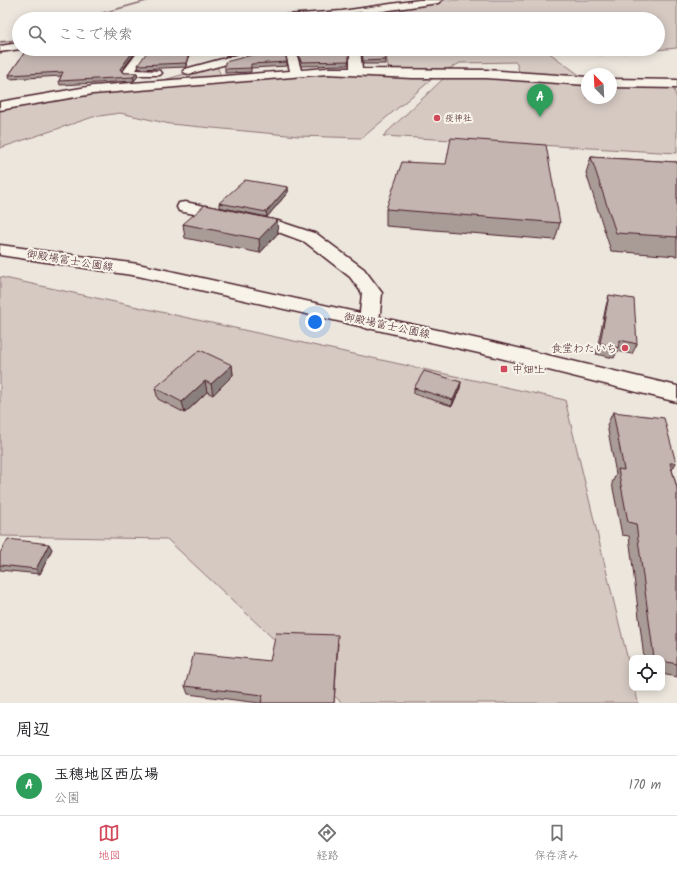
<!DOCTYPE html>
<html lang="ja">
<head>
<meta charset="utf-8">
<style>
  :root { --surface:#fff; --page:#f6f6f6; --text:#202124; --muted:#757577; --line:#e0e0e0; --accent:#d1495b }
  body { margin:0; font-family:Kalam,"Klee One",sans-serif; background:var(--page); color:var(--text) }
  .controls { position:absolute; right:12px; bottom:12px; display:grid; overflow:hidden; border-radius:8px; box-shadow:0 2px 10px #0003 }
  .controls button { width:36px; height:36px; display:grid; place-items:center; padding:0; border:0; border-bottom:1px solid var(--line); background:var(--surface); color:var(--text); font:20px sans-serif }
  .compass { position:absolute; left:581px; top:68px; width:36px; height:36px; border-radius:50%; background:var(--surface); box-shadow:0 2px 10px #0003; rotate:336deg }
  .you { position:absolute; left:315px; top:322px; width:14px; height:14px; margin:-10px; border:3px solid #fff; border-radius:50%; background:#1a73e8; box-shadow:0 0 0 6px #1a73e833 }
  .badge { display:grid; place-items:center; width:26px; height:26px; border-radius:50%; background:var(--accent); color:#fff; font-size:13px; font-weight:700 }
  .pin { position:absolute; translate:-50% -33px; filter:drop-shadow(0 1px 2px #0008) }
  .pin::after { content:''; position:absolute; top:21px; width:14px; height:12px; background:inherit; clip-path:polygon(0 0,100% 0,50% 100%) }
  .list { margin:0; padding:0; list-style:none }
  h2 { display:flex; justify-content:space-between; align-items:center; height:52px; margin:0; padding:0 16px; font-size:17px }
  h2 small { font-size:13px; font-weight:400; color:var(--muted) }
  .list li { display:grid; grid-template-columns:26px 1fr auto; gap:12px; align-items:center; box-sizing:border-box; height:60px; padding:0 16px; border-top:1px solid var(--line) }
  .list b { display:block; font-size:15px; white-space:nowrap }
  .list p { margin:0; font-size:13px; white-space:nowrap; color:var(--muted) }
  .list em { font-size:13px; font-style:normal; color:var(--muted) }
  .icon { flex:none; width:22px; height:22px; fill:none; stroke:currentColor; stroke-width:2; stroke-linecap:round; stroke-linejoin:round }
  .map { position:relative; flex:none; width:677px; height:703px; overflow:hidden }
  .search { position:absolute; background:var(--surface); box-shadow:0 2px 10px #0003; left:12px; right:12px; top:12px; height:44px; display:flex; align-items:center; gap:10px; box-sizing:border-box; padding:0 14px; border-radius:22px; color:var(--muted); font-size:15px }
  .sheet { height:112px; background:var(--surface) }
  nav { display:flex; justify-content:space-around; align-items:center; box-sizing:border-box; height:56px; border-top:1px solid var(--line); background:var(--surface); font-size:11px; color:var(--muted) }
  nav a { display:grid; justify-items:center; gap:2px }
  nav .on { color:var(--accent) }
  .map>svg:first-child { display:block }
  .green { fill:#d5c9c2; stroke:#907476 }
  .lines { fill:none; stroke-linecap:round; stroke-linejoin:round }
  .stream { fill:#896c6f; fill-rule:evenodd }
  .minor-casing { stroke:#4a1f2b; stroke-width:3 }
  .primary-casing { stroke:#4a1f2b; stroke-width:3 }
  .minor { fill:#f7f3e8; fill-rule:evenodd }
  .primary { fill:#f7f3e8; fill-rule:evenodd }
  .wall { fill:#a99c97; stroke:#4a1f2b }
  .shaded-wall { fill:#897f7b; stroke:#4a1f2b }
  .building { fill:#c4b5b0; stroke:#4a1f2b }
  .poi-dot { fill:#d1495b; stroke:#f7f3e8; stroke-width:1.5 }
  .labels { text-anchor:middle; stroke-width:4; stroke-linejoin:round; paint-order:stroke }
  .far-poi-label { font-size:9px; fill:#4a1f2b; stroke:#f7f3e8; text-anchor:start }
  .street-label { font-size:11px; fill:#4a1f2b; stroke:#f7f3e8 }
  .poi-label { font-size:11px; fill:#4a1f2b; stroke:#f7f3e8; text-anchor:end }
</style>
</head>
<body>
<div class="map">
<svg width="677" height="703" viewBox="0 0 677 703">
  <rect width="100%" height="100%" fill="#ece6dd"/>
  <filter id="ink" filterUnits="userSpaceOnUse"><feTurbulence type="fractalNoise" baseFrequency=".025" numOctaves="2"/><feDisplacementMap in="SourceGraphic" scale="8" xChannelSelector="R" yChannelSelector="G"/><feConvolveMatrix kernelMatrix="1 2 1 2 8 2 1 2 1" color-interpolation-filters="sRGB"/></filter>
  <g filter="url(#ink)">
    <path class="green" d="M446,0H677V48L599,55L588,49H658V19H322Z
      M385,49H544L582,77L520,74L516,62L460,63L437,75L362,138L298,136L170,124L120,113L93,117L0,148V110L115,89L328,73L389,72Z
      M216,65L222,77L150,84Z
      M444,78H487L587,84V98H611V86L631,87L673,86L677,99V153L383,136Z
      M0,277L565,400L632,677V688H635L638,703H342L167,539L0,536Z"/>
    <g class="lines">
      <path class="stream" d="M147,0H153L84,19H78Z
        M19,39V41L0,43V41Z"/>
      <g class="minor-casing">
        <path id="minor" d="M419,0H442L438,3L342,17L312,19H267L272,16L342,11Z
          M19,43L20,49L0,52V46Z
          M140,49H200L195,52L147,54L136,70L160,71L162,73L160,75H124L122,73Z
          M259,49H277L276,51L189,74L185,73L183,71L185,69Z
          M285,49H295L301,70L327,68H350V49H360L362,69L486,70L587,77V85L486,78H412L327,74L93,94L0,110V102L93,86L290,71Z
          M611,79L677,80V88L611,87Z
          M185,202L278,221L317,234L364,269L382,293L379,322L376,327L369,329L362,327L359,322L362,293L350,277L305,242L273,230L179,211L177,207L179,203Z"/>
      </g>
      <g class="primary-casing">
        <path id="primary" d="M0,245L138,264L492,342L677,386V402L492,356L138,276L0,255Z"/>
      </g>
      <use href="#minor" class="minor"/>
      <use href="#primary" class="primary"/>
    </g>
    <path class="wall" d="M27,49L122,71L123,73H137L138,76L134,81L60,85L59,81L61,76L10,79L9,75Z
      M275,49L287,62V66L251,68V72L225,73V69Z
      M296,49H349L348,65L301,66Z
      M361,49H381L386,60V64H363Z
      M190,50V54L186,67L139,69L138,65Z
      M591,157L677,162V256L611,251L586,173Z
      M446,164L560,223L555,240L386,226V209Z
      M288,187V192L267,217L219,207V203Z
      M277,220L278,233L260,253L185,238L183,224Z
      M609,295L637,344L632,354L617,351L614,358L596,354L606,306Z
      M232,365L233,375L213,395L207,392L185,413L158,399L155,388Z
      M461,382L460,388L452,406L414,394V388Z
      M613,412L676,463L672,470L677,488V677L662,674V658H644L629,536L622,535L612,483L616,474L607,425Z
      M52,549L40,574L0,570V553Z
      M338,643L334,703H259L188,694L185,686L270,661Z"/>
    <path class="shaded-wall" d="M135,49H138L120,73V69Z
      M239,49H253L226,56V53Z
      M190,50V54L186,67V63Z
      M137,73L138,76L134,81L133,77Z
      M288,187V192L267,217L266,212Z
      M277,220L278,233L260,253L259,239Z
      M232,365L233,375L213,395L211,384Z
      M205,381L207,392L185,413L182,402Z
      M461,382L460,388L452,406L453,400Z
      M49,544L52,549L40,574L36,569Z"/>
    <path class="building" d="M363,12L366,19H351L349,14Z
      M27,49H135L120,69L123,73H137L133,77L59,81L63,72L9,75Z
      M226,49H239L226,53Z
      M275,49H284L287,62L251,64V68L225,69V62Z
      M297,49H349V61L301,62Z
      M362,49H381L386,60L363,61Z
      M190,50L186,63L138,65L147,52Z
      M451,138L546,145L560,223L386,209L402,162L446,164Z
      M591,157L677,162V237L616,233Z
      M245,180L288,187L266,212L219,203Z
      M205,205L277,220L259,239L183,224Z
      M609,295L634,299L637,344L620,340L618,348L600,343Z
      M200,350L232,365L211,384L205,381L182,402L155,388Z
      M424,371L461,382L453,400L414,388Z
      M613,412L664,418L676,463H670L677,488V664L662,661V658H654L636,524L628,522L618,469L624,470Z
      M8,539L49,544L36,569L0,565V553Z
      M276,633L338,635L334,703H261L263,695L185,686L194,653L270,661Z"/>
  </g>
  <g class="poi-dot">
    <circle cx="437" cy="118" r="4"/>
    <circle cx="625" cy="348" r="4"/>
    <rect x="500" y="365" width="8" height="8" rx="2"/>
  </g>
  <g class="labels">
    <g class="far-poi-label">
      <text x="445" y="121">疫神社</text>
    </g>
    <g class="street-label">
      <text transform="translate(70 260) rotate(9)" y="4">御殿場富士公園線</text>
      <text transform="translate(387 325) rotate(12)" y="4">御殿場富士公園線</text>
    </g>
    <g class="poi-label">
      <text x="617" y="352">食堂わたいち</text>
      <text x="512" y="373" text-anchor="start">中畑上</text>
    </g>
  </g>
</svg>
<div class="controls">
<button><svg class="icon" aria-label="locate" viewBox="0 0 24 24"><circle cx="12" cy="12" r="6"/><path d="M12 2v4M12 18v4M2 12h4M18 12h4"/></svg></button>
</div>
<svg class="compass" viewBox="-18 -18 36 36"><path d="M0-13l5 13h-10z" fill="#e53935"/><path d="M0 13l5-13h-10z" fill="#757577"/></svg>
<div class="you"></div>
<div class="pin badge" style="left:540px;top:117px;background:#2e9e5b">A</div>
<div class="search"><svg class="icon" aria-label="search" viewBox="0 0 24 24"><circle cx="10" cy="10" r="6"/><path d="M15 15l6 6"/></svg>ここで検索</div>
</div>
<section class="sheet">
<h2>周辺<small></small></h2>
<ul class="list">
<li><span class="badge" style="background:#2e9e5b">A</span><div><b>玉穂地区西広場</b><p>公園</p></div><em>170 m</em></li>
</ul>
</section>
<nav>
<a class="on"><svg class="icon" aria-label="map" viewBox="0 0 24 24"><path d="M3 6l6-2 6 2 6-2v14l-6 2-6-2-6 2zM9 4v14M15 6v14"/></svg>地図</a>
<a><svg class="icon" aria-label="directions" viewBox="0 0 24 24"><path d="M12 3l9 9-9 9-9-9zM9 14v-3h6M13 9l2 2-2 2"/></svg>経路</a>
<a><svg class="icon" aria-label="saved" viewBox="0 0 24 24"><path d="M7 4h10v16l-5-4-5 4z"/></svg>保存済み</a>
</nav>
</body>
</html>
